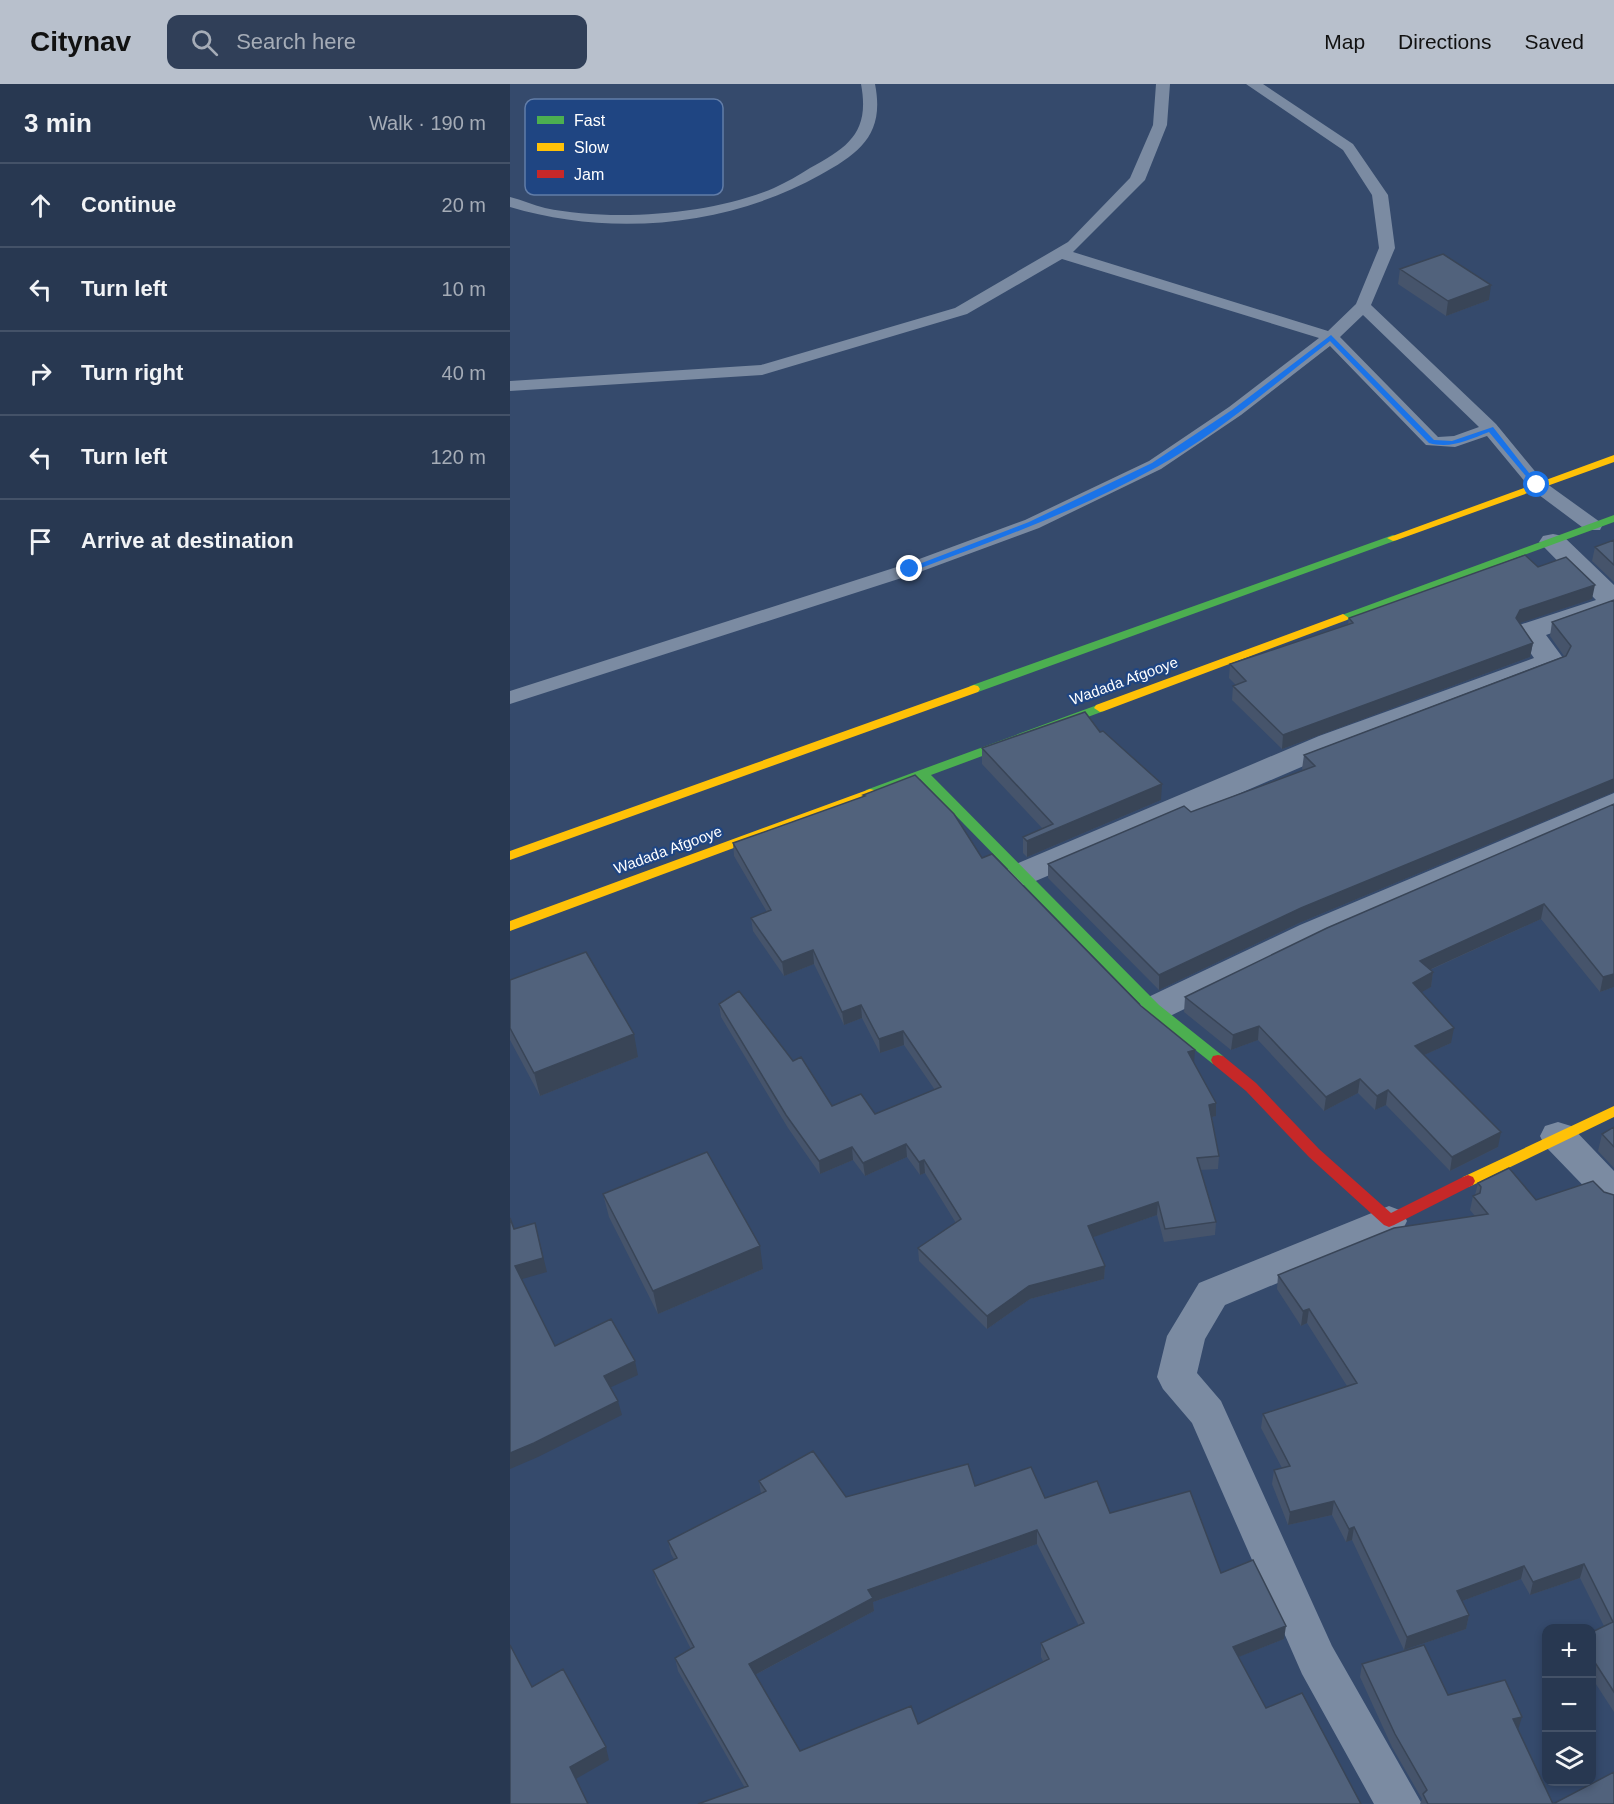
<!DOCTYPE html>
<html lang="en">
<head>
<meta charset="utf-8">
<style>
  :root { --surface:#283851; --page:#303f58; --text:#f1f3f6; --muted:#a5acb7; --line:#445268; --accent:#b8c0cc }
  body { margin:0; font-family:Helvetica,sans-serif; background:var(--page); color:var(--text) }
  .controls { position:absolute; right:18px; bottom:18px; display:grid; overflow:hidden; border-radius:12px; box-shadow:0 3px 9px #0003 }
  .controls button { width:54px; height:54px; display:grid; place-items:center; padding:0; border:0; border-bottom:2px solid var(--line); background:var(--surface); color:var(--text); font:30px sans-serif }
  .stop { position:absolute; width:18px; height:18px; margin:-14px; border:4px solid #1a73e8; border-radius:50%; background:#fff }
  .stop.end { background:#1a73e8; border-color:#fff; box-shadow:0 2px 6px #0008 }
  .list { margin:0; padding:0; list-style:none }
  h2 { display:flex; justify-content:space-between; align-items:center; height:78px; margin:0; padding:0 24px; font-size:26px }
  h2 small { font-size:20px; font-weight:400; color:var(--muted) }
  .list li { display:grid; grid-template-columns:39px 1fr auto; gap:18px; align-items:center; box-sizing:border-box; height:84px; padding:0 24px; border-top:2px solid var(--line) }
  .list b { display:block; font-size:22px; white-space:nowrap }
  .list em { font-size:20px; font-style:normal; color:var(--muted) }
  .icon { flex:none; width:33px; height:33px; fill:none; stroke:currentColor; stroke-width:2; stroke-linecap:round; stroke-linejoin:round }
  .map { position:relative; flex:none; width:1104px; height:1720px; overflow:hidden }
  header { display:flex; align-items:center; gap:36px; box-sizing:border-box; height:84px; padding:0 30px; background:var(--accent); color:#111 }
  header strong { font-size:28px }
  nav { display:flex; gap:33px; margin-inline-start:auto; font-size:21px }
  .search { width:420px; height:54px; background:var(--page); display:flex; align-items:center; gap:15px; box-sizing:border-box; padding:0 21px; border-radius:12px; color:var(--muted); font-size:22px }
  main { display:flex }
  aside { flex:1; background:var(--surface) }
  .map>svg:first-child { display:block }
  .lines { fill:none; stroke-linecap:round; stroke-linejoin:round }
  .lane { fill:#7b8ba2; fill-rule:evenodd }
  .street { fill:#7b8ba2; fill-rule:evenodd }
  .fast { fill:#4caf50; fill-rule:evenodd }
  .slow { fill:#ffc107; fill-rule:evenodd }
  .jam { fill:#c62828; fill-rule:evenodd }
  .wall { fill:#46546b; fill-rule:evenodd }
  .shaded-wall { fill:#394557 }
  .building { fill:#51627c; stroke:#394557; stroke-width:1.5; fill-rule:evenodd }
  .route { fill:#1a73e8 }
  .labels { text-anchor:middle; stroke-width:4.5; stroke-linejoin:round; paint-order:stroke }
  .street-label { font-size:15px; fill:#fff; stroke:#1f4582 }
  .key { fill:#1f4582; stroke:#627da8; stroke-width:1.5 }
  .key-label { font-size:16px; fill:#fff }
</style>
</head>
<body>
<header>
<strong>Citynav</strong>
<div class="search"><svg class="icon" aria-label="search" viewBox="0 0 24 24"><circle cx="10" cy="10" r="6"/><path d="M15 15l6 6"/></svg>Search here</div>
<nav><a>Map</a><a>Directions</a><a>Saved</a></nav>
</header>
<main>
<aside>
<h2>3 min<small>Walk · 190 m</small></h2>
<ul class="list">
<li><svg class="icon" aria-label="ahead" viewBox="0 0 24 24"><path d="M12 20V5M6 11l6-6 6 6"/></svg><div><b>Continue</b></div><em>20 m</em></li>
<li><svg class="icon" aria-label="left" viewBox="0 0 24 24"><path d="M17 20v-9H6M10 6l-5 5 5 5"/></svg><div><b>Turn left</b></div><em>10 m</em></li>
<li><svg class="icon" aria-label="right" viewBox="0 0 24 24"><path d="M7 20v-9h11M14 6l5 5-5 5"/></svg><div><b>Turn right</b></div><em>40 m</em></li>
<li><svg class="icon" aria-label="left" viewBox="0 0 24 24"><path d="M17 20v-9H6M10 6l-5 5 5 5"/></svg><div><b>Turn left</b></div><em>120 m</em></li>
<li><svg class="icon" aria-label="arrive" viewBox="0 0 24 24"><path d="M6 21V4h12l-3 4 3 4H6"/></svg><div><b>Arrive at destination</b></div></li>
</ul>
</aside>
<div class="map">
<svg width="1104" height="1720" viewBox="0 0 1104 1720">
  <rect width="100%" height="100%" fill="#354a6c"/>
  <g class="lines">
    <path class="lane" d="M351,0H365C375,50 350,69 310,91C217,143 101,153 0,123V113C12,116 23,121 35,124C102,138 201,131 264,104C277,98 289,91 300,84C339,63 360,48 351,0Z
      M646,0H660L657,41L635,96L563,168L818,247L846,220L869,164L862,111L833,66L736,0H753L843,60L878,111L885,164L861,221L986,340L1033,397L1090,438L1092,442L1090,446H1076L1021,405L977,352L945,363L916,361L820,262L731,331L651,385L529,444L407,489L0,620V607L393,481L515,436L639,377L719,323L809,254L552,175L457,230L252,291L0,307V297L251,281L445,224L558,158L620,94L643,41ZM853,231L969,343L944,352L928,353L830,253Z"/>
    <path class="street" d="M1043,450L1053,452L1104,501V528L1036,551L1056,578L1052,584L831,666L521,799L510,802L499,799L494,791L499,783L809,652L1024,574L1005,547L1009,541L1086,516L1029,458L1033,452Z
      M1104,709V731L814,857L656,934L644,937L632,934L627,925L632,916L790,841Z
      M1048,1038L1061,1042L1104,1087V1124L1091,1120L1035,1062L1030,1052L1035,1042Z
      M879,1122L892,1127L897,1137L892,1147L715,1221L695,1255L687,1289L711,1317L822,1562L912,1720H864L792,1590L682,1339L653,1305L647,1293L657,1252L689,1199Z"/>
    <path class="fast" d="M1104,431V438L837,536H829L827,534L829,532Z
      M883,451L889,454L887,456L468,608H460L458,605L460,602Z
      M590,620L596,624L594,627L421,691L649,921L713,972L715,976L713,980H703L639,929L410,695L360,713L354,709L356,706Z"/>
    <path class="slow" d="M1104,371V378L887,456L883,457L877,454Z
      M833,530L839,534L837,536L594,627L590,628L584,624L586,621Z
      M464,601L468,602L470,605L468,608L0,776V767Z
      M360,705L364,706L366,709L364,712L0,847V837Z
      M1104,1022V1033L963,1101L958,1103L953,1101L951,1097L953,1093Z"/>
    <path class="jam" d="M708,971L713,972L746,999L809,1065L881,1129L953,1093L958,1091L963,1093L965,1097L963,1101L884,1141L879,1143L874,1141L799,1073L736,1007L703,980L701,976L703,972Z"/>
  </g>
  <path class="wall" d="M890,185L979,216L936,232L888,200Z
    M1104,456V498L1082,477L1085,463Z
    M1028,483L1082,515L1009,539L1023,559L1020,573L772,665L722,616L723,602L726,601L719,594L720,580L838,540L839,534Z
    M1104,516V708L789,839L649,906L538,794V780L681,728L793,686L792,685L794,671L1054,572L1040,552L1042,538Z
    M590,648L651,716L517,773L513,769V753L532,744L472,680V664Z
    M353,711L472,774L684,979L706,1032L702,1033L709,1072L708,1085L691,1086L706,1138L705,1151L654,1158L647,1131L583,1153L595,1182L594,1195L520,1215L477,1245L409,1177L408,1164L446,1139L415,1089L410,1091L397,1073L355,1092L343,1076L310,1090L278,1044L211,933L209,920L283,977L322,1022L365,1030L425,1006L394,961L370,969L352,934L334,941L304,880L274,892L243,847L241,834L257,828L224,772L223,759L354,713Z
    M1104,720V903L1090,908L1031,835L920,886L923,888L921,903L911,908L941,959L914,971L988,1063L940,1087L876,1021L865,1026L848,1009L814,1027L748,956L721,966L674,928L675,913Z
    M0,896L128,973L30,1012L0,956Z
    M1104,1043V1084L1088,1067L1092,1050Z
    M968,1099L1026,1116L1094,1108L1104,1111V1628L1082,1594V1548L1094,1542L1070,1494L1020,1511L1011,1495L952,1517L959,1531L956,1545L894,1566L842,1456L836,1458L822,1431L778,1441L762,1400L764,1386L772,1384L751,1344L753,1330L837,1302L797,1239L791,1242L767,1205L768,1191L965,1132L960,1126L963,1112L965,1111Z
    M93,1110L253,1185L148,1230L99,1133Z
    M249,1397L336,1413L465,1402L535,1414L600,1429L711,1489L774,1555L728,1573L756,1624L235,1704L168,1587L165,1574L181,1565L147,1499L143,1486L164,1475L161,1470L158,1457L251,1410ZM527,1460L569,1542L531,1559V1573L533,1577L408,1640L290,1667L245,1591L364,1527L363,1518Z
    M852,1580L938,1611L1008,1646L1043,1720H910L912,1715L882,1663L850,1593Z"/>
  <path class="shaded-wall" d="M981,201L979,216L936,232L938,217Z
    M1085,501L1082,515L1007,540L1006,534L1010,526Z
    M1023,559L1020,573L772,665L773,651Z
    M1104,695V708L789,839L649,906V891L791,824Z
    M652,700L651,716L517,773V757Z
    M1034,820L1031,835L908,891L910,877Z
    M303,866L304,880L274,892L272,878Z
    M923,888L921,903L901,914L903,899Z
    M1104,890V903L1090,908L1093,893Z
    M351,921L352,934L334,941L332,928Z
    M749,942L748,956L721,966L723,951Z
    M944,944L941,959L903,976L905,962Z
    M393,947L394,961L370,969L369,955Z
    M124,950L128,973L30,1012L24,989Z
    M685,966L684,979L678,968Z
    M850,995L848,1009L814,1027L816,1013Z
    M878,1006L876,1021L865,1026L867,1012Z
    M706,1019V1032L698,1034L699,1021Z
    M991,1048L988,1063L940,1087L942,1073Z
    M396,1060L397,1073L355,1092L353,1079Z
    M342,1063L343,1076L310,1090L309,1077Z
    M414,1076L415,1089L410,1091L409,1078Z
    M648,1118L647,1131L578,1155V1142Z
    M25,1139L37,1188L9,1196L5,1182Z
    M250,1162L253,1185L148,1230L143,1207Z
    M595,1182L594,1195L520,1215L477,1245V1232L519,1202Z
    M799,1225L797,1239L791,1242L793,1227Z
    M125,1277L128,1291L97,1305L94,1292Z
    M108,1317L112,1331L28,1373L0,1385V1369Z
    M824,1417L822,1431L778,1441L780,1428Z
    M844,1443L842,1456L836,1458L839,1445Z
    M527,1446V1460L363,1518L364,1527L241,1593L239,1580L358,1506Z
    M1074,1480L1070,1494L1020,1511L1023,1498Z
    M1014,1482L1011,1495L944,1520L947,1507Z
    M959,1531L956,1545L894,1566L897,1553Z
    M776,1542L774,1555L721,1576L723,1563Z
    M1012,1633L1008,1646L1003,1635Z
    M96,1663L99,1676L64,1696L60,1683Z"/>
  <path class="building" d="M933,170L981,201L938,217L890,185Z
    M1104,456V481L1085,463Z
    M1015,471L1028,483L1056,473L1085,501L1010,526L1006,534L1023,559L773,651L723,602L736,597L720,580L843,539L839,534Z
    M1104,516V695L791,824L649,891L538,780L674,722L681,728L805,682L794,671L1056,572L1061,562L1042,538Z
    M575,628L590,648L593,647L652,700L517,757L513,753L543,740L472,664Z
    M405,691L444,730L472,774L482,770L631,922L685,966L678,968L706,1019L699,1021L709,1072L687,1074L706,1138L655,1145L648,1118L578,1142L595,1182L519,1202L477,1232L408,1164L451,1135L414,1076L409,1078L396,1060L353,1079L342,1063L309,1077L276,1031L209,920L229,907L283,977L291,973L322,1022L351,1010L365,1030L431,1003L393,947L369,955L351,921L332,928L303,866L272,878L241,834L261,826L223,759L355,712L353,711Z
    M1104,720V890L1093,893L1034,820L910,877L923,888L903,899L944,944L905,962L991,1048L942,1073L878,1006L867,1012L850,995L816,1013L749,942L723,951L675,913L817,844Z
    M76,868L124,950L24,989L0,944V896Z
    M1104,1043V1063L1092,1050Z
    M197,1068L250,1162L143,1207L93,1110Z
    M999,1084L1026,1116L1083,1097L1094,1108L1104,1111V1608L1082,1574V1548L1103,1538L1074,1480L1023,1498L1014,1482L947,1507L959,1531L897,1553L844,1443L839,1445L824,1417L780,1428L764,1386L780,1382L753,1330L847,1299L799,1225L793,1227L768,1191L884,1144L978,1130L963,1112L970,1109L971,1103L968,1099Z
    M0,1134L4,1145L25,1139L33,1174L5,1182L45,1262L101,1235L125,1277L94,1292L108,1317L24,1359L0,1369Z
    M303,1367L336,1413L458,1380L465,1402L521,1383L535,1414L587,1397L600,1429L680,1407L711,1489L743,1476L776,1542L723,1563L756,1624L792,1609L851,1720H188L238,1702L165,1574L184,1563L143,1486L167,1474L158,1457L256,1407L249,1397ZM527,1446L574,1539L531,1559L539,1575L408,1640L401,1622L290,1667L239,1580L363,1514L358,1506Z
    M0,1561L22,1603L53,1585L96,1663L60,1683L78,1720H0Z
    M914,1561L938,1611L995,1596L1012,1633L1003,1635L1043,1720H918L913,1710L917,1706L885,1650L852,1580Z
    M1104,1688V1720H1043Z"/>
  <path class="route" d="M821,251L924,356L942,357L983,343L1030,403H1025L979,348C958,356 941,365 919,359L820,257C764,300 709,349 647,383C569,426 486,456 403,487L396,485L519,438L642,379L722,326Z"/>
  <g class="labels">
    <g class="street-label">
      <text transform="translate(614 597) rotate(-20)" y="5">Wadada Afgooye</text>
      <text transform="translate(158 766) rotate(-20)" y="5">Wadada Afgooye</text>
    </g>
  </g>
  <rect x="15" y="15" width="198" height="96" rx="9" class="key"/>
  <rect x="27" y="32" width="27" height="8" fill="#4caf50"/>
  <rect x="27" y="59" width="27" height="8" fill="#ffc107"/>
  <rect x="27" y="86" width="27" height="8" fill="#c62828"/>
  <g class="key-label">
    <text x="64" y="42">Fast</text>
    <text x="64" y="69">Slow</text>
    <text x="64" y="96">Jam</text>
  </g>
</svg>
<div class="controls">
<button>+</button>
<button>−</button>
<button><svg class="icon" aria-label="layers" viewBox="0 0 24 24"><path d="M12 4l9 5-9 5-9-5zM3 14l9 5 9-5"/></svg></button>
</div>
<div class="stop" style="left:1027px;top:401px"></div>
<div class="stop end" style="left:400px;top:485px"></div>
</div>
</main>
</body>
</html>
